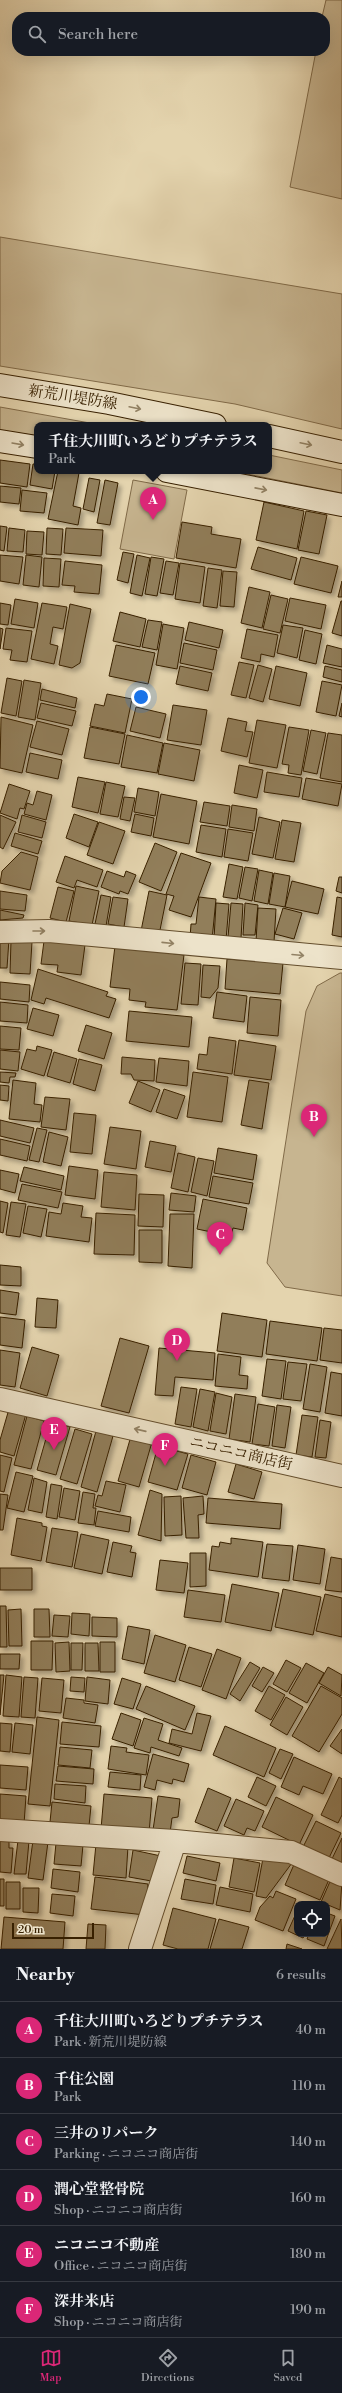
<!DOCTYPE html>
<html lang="en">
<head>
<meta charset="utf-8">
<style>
  :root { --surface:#171b24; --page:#242831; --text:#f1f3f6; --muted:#9ea1a6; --line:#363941; --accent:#db2777 }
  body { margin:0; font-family:"Libre Bodoni","Noto Serif JP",serif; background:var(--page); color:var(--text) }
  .controls { position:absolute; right:12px; bottom:12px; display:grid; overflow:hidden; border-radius:8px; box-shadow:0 4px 16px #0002 }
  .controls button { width:36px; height:36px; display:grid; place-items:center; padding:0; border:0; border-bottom:1px solid var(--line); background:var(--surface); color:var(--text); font:20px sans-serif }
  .scale { position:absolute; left:12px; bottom:10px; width:82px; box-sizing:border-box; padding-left:4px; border:2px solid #382000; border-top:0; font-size:11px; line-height:14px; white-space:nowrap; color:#382000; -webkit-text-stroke:3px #ede3ca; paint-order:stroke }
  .you { position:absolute; left:141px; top:697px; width:14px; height:14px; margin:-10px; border:3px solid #fff; border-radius:50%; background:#1a73e8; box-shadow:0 0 0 6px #1a73e833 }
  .badge { display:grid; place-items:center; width:26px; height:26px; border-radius:50%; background:var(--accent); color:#fff; font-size:13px; font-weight:700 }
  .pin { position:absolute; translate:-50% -33px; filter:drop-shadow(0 1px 2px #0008) }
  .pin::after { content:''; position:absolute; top:21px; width:14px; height:12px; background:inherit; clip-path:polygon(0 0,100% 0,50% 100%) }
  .popup { position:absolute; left:34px; top:422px; width:238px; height:52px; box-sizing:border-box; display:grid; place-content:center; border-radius:8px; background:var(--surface); filter:drop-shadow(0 1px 3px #0005); font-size:13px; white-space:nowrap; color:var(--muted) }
  .popup b { font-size:15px; color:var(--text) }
  .popup::after { content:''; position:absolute; left:50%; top:100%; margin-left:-8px; border:8px solid transparent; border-top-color:var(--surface) }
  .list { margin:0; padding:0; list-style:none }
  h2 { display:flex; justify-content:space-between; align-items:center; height:52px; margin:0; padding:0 16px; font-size:17px }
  h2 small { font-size:13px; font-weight:400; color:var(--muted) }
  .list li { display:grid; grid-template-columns:26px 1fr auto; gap:12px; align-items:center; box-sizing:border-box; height:56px; padding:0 16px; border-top:1px solid var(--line) }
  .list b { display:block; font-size:15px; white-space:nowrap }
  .list p { margin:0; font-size:13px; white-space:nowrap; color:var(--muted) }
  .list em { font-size:13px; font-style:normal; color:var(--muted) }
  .icon { flex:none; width:22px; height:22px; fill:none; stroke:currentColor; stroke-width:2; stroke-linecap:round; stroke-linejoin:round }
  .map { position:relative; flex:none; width:342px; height:1949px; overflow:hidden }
  .search { position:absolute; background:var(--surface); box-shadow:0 4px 16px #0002; left:12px; right:12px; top:12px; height:44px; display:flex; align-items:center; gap:10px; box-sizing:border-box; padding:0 14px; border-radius:16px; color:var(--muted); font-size:15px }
  .sheet { height:388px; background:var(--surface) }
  nav { display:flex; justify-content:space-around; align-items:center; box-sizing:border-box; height:56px; border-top:1px solid var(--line); background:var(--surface); font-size:11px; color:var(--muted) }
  nav a { display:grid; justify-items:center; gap:2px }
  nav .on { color:var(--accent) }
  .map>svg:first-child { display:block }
  .green { fill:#c7b590; stroke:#806a48 }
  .building { fill:#917e5a; stroke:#382000; filter:url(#shadow) }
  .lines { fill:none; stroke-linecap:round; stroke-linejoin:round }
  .minor-casing { stroke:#634d2c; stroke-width:24 }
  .secondary-casing { stroke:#382000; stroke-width:24 }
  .minor { stroke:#ede3ca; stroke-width:22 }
  .secondary { stroke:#ede3ca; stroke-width:22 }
  .oneway { stroke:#928265 }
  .labels { text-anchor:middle; stroke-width:3; stroke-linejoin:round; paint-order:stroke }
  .street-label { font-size:15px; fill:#382000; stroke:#ede3ca }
</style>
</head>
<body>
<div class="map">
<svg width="342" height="1949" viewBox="0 0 342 1949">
  <defs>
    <filter id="shadow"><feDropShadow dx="3.5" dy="3.5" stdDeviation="2" flood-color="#0004"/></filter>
  </defs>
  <rect width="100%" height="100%" fill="#e4d4ae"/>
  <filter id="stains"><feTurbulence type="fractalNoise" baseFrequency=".005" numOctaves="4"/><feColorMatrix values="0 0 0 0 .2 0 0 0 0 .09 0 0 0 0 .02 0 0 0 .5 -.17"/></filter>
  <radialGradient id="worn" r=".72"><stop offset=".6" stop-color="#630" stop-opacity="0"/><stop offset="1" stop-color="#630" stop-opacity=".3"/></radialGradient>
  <path class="green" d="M326,0H342V199L290,187L316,51H325V17H322Z
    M0,237L342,294V429L235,404L0,366Z
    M0,407L101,425H37V436L0,430Z
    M269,455L342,470V493L232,471H269Z
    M133,480L187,490L174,559L120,549Z
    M340,973H342V1296L285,1287L267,1263L306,1011L317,986Z"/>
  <path class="building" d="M0,460L30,464L27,487L0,483Z
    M33,464H37V471H55L52,489L30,485Z
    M58,471L79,473L73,506L81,508L78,525L48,519Z
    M89,478L100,480L94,512L83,509Z
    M105,480L118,483L110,525L97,523Z
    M0,486L21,488L19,504L0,502Z
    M22,490L47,493L44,513L20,511Z
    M264,502L304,511L297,549L256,540Z
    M306,511L327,515L319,554L298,550Z
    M182,522L212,527L211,534L241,539L236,568L176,558Z
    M0,526L7,527L4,551L0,550Z
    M9,528L25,530L23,552L7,551Z
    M47,528L63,529L61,555L46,554Z
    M66,528L103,530L101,556L64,553Z
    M27,531L44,532L42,555L26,554Z
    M258,547L297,558L291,580L251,569Z
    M123,552L134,554L128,583L117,580Z
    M0,555L23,557L19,584L0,581Z
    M26,555L42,557L39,587L23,585Z
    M137,555L150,558L142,596L130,593Z
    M151,557L164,559L157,596L145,594Z
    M301,557L338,566L331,593L294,584Z
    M44,558L61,559L59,587L43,586Z
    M65,561L102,565L99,594L74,592L75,586L62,585Z
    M166,561L179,563L173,595L160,593Z
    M180,563L205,567L200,603L175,599Z
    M208,568L222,570L217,608L203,606Z
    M223,571L237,572L234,607L220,606Z
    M342,581V597H338Z
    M249,587L270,592L262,628L241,623Z
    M271,595L288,599L280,633L263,629Z
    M290,598L326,605L321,629L285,621Z
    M15,599L38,603L34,628L11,624Z
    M341,601H342V636L332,633Z
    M0,603L11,605L8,625L0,624Z
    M42,603L67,607L63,629L53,627L50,644L58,646L54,664L31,659Z
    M70,604L91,609L80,663L72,668L59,665Z
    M120,612L146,619L140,647L113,641Z
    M148,620L162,622L157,650L142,647Z
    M189,622L223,630L219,648L185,640Z
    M163,624L184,628L177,669L156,665Z
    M283,625L303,628L297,658L277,653Z
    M0,628L3,629L0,649Z
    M6,628L32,631L27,662L10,660L12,650L3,649Z
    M247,629L278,635L274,657L261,654L260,662L241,658Z
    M305,630L322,634L316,664L299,660Z
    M184,643L217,650L213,670L180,663Z
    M116,645L155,653L148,684L109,676Z
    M327,645L342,649V667L323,663Z
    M239,662L254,665L246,698L231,695Z
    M258,665L272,669L263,702L249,698Z
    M180,666L212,673L208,691L176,684Z
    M276,666L307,673L300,706L269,699Z
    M325,666L342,670V682L323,677Z
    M7,678L22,681L16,716L1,713Z
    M24,680L41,683L35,720L18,717Z
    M322,681L342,685L336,716L316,712Z
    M42,689L77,698L75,708L40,700Z
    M107,694L132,699L125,733L90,726L95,704L104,706Z
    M41,703L76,711L72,726L37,718Z
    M342,703V717L339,716Z
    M173,705L207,710L201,745L167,740Z
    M136,707L166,714L160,738L130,731Z
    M1,717L33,725L22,773L0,768Z
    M228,718L247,722L245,731L253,732L247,757L221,751Z
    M257,720L286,725L277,768L249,763Z
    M37,721L69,729L62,755L30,747Z
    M90,727L125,734L119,764L84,758Z
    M289,727L309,730L301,775L288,773L289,765L282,764Z
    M311,730L326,733L317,774L303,771Z
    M328,733L342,735V782L320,778Z
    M127,735L163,743L157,773L121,767Z
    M164,743L200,750L194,781L158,774Z
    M30,753L62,760L58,779L26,772Z
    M239,765L263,770L257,798L234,793Z
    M267,772L302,778L299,797L264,792Z
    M78,777L105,782L98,813L72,807Z
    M306,778L342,784L338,806L302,799Z
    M106,782L125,786L118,817L100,814Z
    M9,784L30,791L24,809L20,808L17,819L0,813Z
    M138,788L159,792L155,816L134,812Z
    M37,791L52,795L46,820L24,814L27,803L33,805Z
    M161,794L197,801L189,844L153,837Z
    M124,797L135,798L130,821L120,819Z
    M204,802L230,806L227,826L200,822Z
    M232,805L257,809L254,831L229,827Z
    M74,814L98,822L89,847L66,838Z
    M135,814L154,818L151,836L131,832Z
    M0,815L16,822L3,849L0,847Z
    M22,815L46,822L42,838L18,832Z
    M259,817L280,822L273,858L252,854Z
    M282,820L301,823L294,862L275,859Z
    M99,822L125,831L113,864L87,855Z
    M201,825L226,829L222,857L196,852Z
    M228,829L253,833L248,861L224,857Z
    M15,833L42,841L38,854L11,846Z
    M155,843L177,852L161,891L139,882Z
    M21,852L38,857L30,890L0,883L2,871Z
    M181,853L211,863L191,917L169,910L174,896L166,894Z
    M65,856L103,870L97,887L77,880L74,888L56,882Z
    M229,864L243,867L237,899L223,897Z
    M245,867L258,869L252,901L239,898Z
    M259,870L273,873L268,904L254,901Z
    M107,871L124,877L126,871L136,875L128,894L120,891L119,894L101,887Z
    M274,873L290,876L285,907L269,904Z
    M339,877H342V893L336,891Z
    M292,881L324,889L318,914L285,907Z
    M76,886L99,891L92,925L69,921Z
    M58,887L74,891L66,922L50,918Z
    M0,891L27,895L25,911L0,909Z
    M149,891L167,895L159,935L141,931Z
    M101,895L111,897L106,926L95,924Z
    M113,897L128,899L124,927L108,924Z
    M199,897L216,899L212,940L190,938L191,924H196Z
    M337,897L342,898V937L332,935Z
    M216,903L229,904L226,940L214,939Z
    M231,903L243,904L241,938L228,937Z
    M245,903L258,905L255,935H243Z
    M258,908L276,909L274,942L256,941Z
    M283,908L302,913L294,939L275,934Z
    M0,910L24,915L23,918L0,920Z
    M0,938L9,939L7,968H0Z
    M11,941L32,942L30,974L10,973Z
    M44,941L85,945L81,975L57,972L58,965L41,964Z
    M115,946L184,955L177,1010L145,1007L146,1002L129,1000L130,989L110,987Z
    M227,959L283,963L280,994L225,989Z
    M185,963L201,964L198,1005L181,1004Z
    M203,965L220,966L218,988L210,998L201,997Z
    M38,969L108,992L106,996L116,999L109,1018L46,998L44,1004L31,1000Z
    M0,982L30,985L29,1002L0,999Z
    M217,992L247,996L244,1022L213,1018Z
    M250,997L281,1000L278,1036L247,1033Z
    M0,1002L28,1005L27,1023L0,1021Z
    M33,1008L59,1015L53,1036L27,1029Z
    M129,1011L192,1017L189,1047L126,1041Z
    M86,1025L112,1033L104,1059L78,1051Z
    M0,1026L21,1028L19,1050L0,1049Z
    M209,1037L236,1041L232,1074L197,1069L199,1054L207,1055Z
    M239,1040L276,1046L271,1080L234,1075Z
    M37,1046L52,1050L44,1076L21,1069L27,1049L36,1051Z
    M0,1050L20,1052L18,1071L0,1069Z
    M54,1052L77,1059L70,1083L47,1076Z
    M122,1057L155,1060L154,1081L134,1080L131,1074H121Z
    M159,1058L189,1061L187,1086L156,1082Z
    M79,1059L102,1065L95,1091L73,1084Z
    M0,1072L16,1073L15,1077H10L9,1083L0,1082Z
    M193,1072L228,1077L222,1122L187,1117Z
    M13,1080L36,1083L34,1104L42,1105L40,1122L9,1119Z
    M249,1080L269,1083L262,1129L241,1125Z
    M138,1081L160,1090L151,1112L129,1103Z
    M0,1085L9,1086L8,1101L0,1100Z
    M164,1089L185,1096L177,1119L156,1112Z
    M45,1097L70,1099L66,1130L41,1127Z
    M74,1113L96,1115L92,1154L70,1152Z
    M0,1120L34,1128L30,1143L0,1136Z
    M110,1127L141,1131L136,1169L104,1164Z
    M37,1128L47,1130L39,1162L29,1160Z
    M49,1132L68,1137L61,1166L43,1162Z
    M0,1139L30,1146L27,1161L0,1155Z
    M150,1141L176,1146L171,1172L145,1167Z
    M218,1148L257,1155L253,1180L214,1173Z
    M178,1153L195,1157L188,1192L171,1188Z
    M198,1158L214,1161L207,1196L191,1192Z
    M69,1166L98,1170L95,1199L65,1195Z
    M24,1167L64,1176L61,1190L20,1181Z
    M0,1170L19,1174L15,1193L0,1189Z
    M104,1172L137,1175L135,1210L101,1207Z
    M213,1176L253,1183L249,1204L209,1197Z
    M22,1184L62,1192L58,1208L18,1200Z
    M171,1193L196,1196L194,1212L169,1210Z
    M139,1194L164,1195L163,1227L138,1226Z
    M203,1199L247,1208L243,1230L233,1228L231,1236L197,1229Z
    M0,1201L8,1203L3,1233L0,1232Z
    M11,1202L26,1204L20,1237L6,1235Z
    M63,1203L83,1206L81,1217L92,1218L89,1242L46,1236L49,1212L61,1214Z
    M28,1206L47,1209L41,1237L23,1233Z
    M96,1213L135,1215L134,1255L94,1254Z
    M170,1214H194L192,1268L168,1266Z
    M139,1230H162V1263L139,1262Z
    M0,1265L21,1267V1286L0,1285Z
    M0,1290L19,1293L16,1315L0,1313Z
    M37,1298L58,1300L56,1328L35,1327Z
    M222,1313L267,1320L262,1357L217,1351Z
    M0,1317L25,1320L22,1348L0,1345Z
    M270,1321L322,1328L317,1361L266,1354Z
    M324,1328L342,1330V1363L320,1360Z
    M120,1338L149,1346L129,1413L101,1406Z
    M32,1347L59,1355L47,1396L20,1388Z
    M159,1348L215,1353L213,1380L175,1377L173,1396L155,1395Z
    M0,1350L20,1353L15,1387L0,1385Z
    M218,1354L241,1357L239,1375L248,1376L247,1389L215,1386Z
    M267,1359L286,1361L281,1399L262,1396Z
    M288,1362L307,1364L301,1401L283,1399Z
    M310,1364L327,1367L320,1412L303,1409Z
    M331,1372L342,1374V1416L325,1413Z
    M181,1387L197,1389L191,1427L175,1424Z
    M200,1389L215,1392L208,1431L193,1427Z
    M216,1393L232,1397L226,1434L210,1431Z
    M235,1394L256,1397L250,1442L229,1439Z
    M258,1404L275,1407L269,1446L252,1444Z
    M277,1405L291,1407L285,1448L272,1446Z
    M9,1409L26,1414L14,1456L0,1452V1440Z
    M302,1415L318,1417L312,1457L296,1455Z
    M27,1416L44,1421L31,1469L14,1465Z
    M320,1420L331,1422L326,1458L315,1457Z
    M51,1421L70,1427L56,1475L37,1470Z
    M75,1429L92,1434L77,1484L60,1479Z
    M96,1431L113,1436L97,1492L81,1487Z
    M131,1436L152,1442L139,1487L118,1481Z
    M158,1446L188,1454L177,1490L148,1482Z
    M0,1455L12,1458L4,1492L0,1491Z
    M191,1455L216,1462L207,1495L182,1488Z
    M236,1464L262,1472L254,1499L228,1492Z
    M16,1472L33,1476L24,1512L7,1508Z
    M34,1478L47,1482L42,1513L28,1510Z
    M106,1481L126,1485L120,1512L95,1506L98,1495L102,1496Z
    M51,1484L62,1486L57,1519L46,1517Z
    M64,1488L80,1491L75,1520L59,1517Z
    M150,1490L162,1494L161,1541L138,1535Z
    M83,1492L95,1494L93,1508H96L94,1525L78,1523Z
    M0,1494L8,1495L3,1530H0Z
    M181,1496L182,1535L165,1536L164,1497Z
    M203,1496L204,1514L198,1515L199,1538H186L183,1498Z
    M208,1498L282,1504L280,1529L206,1523Z
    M98,1511L131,1517L129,1532L95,1526Z
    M17,1518L42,1523V1526L47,1527L41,1561L11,1555Z
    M52,1528L78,1532L72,1567L46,1562Z
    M81,1534L109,1540L102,1574L74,1568Z
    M231,1538L263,1542L258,1577L209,1570L212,1546L219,1547L220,1542L231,1544Z
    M113,1542L132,1546L130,1552L136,1553L132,1577L107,1572Z
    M267,1544L293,1546L289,1581L262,1578Z
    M298,1545L325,1549L320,1584L293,1580Z
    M190,1553H206V1586L190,1587Z
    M331,1557L342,1559V1592L325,1590Z
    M160,1560L188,1563L184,1593L156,1590Z
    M0,1568H32V1590H0Z
    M232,1584L279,1593L271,1631L225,1622Z
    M283,1589L321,1597L313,1635L275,1627Z
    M188,1590L225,1595L221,1622L184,1617Z
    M325,1594L342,1598V1637L316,1631Z
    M0,1606H6L7,1647H0Z
    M21,1609L22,1646H9L8,1610Z
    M34,1609H49L50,1637H34Z
    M72,1613L90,1614L89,1636L71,1634Z
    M54,1615L70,1616L68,1637L52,1636Z
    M92,1617L117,1618V1637L92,1636Z
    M128,1626L150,1630L144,1664L122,1659Z
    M155,1635L186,1645L175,1682L144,1673Z
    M31,1641H53L52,1670H31Z
    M69,1642L70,1671L56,1672L55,1643Z
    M100,1642H115V1672H100Z
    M71,1643H83L82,1670H71Z
    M85,1643H98L99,1671H85Z
    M189,1647L212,1654L201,1687L179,1680Z
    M217,1649L241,1658L226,1699L202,1690Z
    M0,1654H20L19,1669H0Z
    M286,1660L301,1668L287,1692L273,1684Z
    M250,1662L260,1668L240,1701L230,1694Z
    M306,1663L324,1673L307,1703L289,1693Z
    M263,1667L274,1673L262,1692L252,1686Z
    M328,1667L342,1675L341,1696L319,1683Z
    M0,1675H4L0,1715Z
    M6,1675L22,1677L19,1717L3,1716Z
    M24,1677L38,1678L35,1718L21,1717Z
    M71,1677L85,1678L84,1692L70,1691Z
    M87,1677L110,1680L108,1704L85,1701Z
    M42,1678L64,1680L61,1713L39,1711Z
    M122,1678L141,1684L133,1709L114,1704Z
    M146,1686L195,1706L185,1730L136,1709Z
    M269,1686L285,1695L271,1720L255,1711Z
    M321,1686L342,1698V1714L319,1752L292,1736Z
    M286,1697L303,1707L287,1735L270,1725Z
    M66,1698L84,1700V1703L98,1705L95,1723L63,1718Z
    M121,1713L141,1720L133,1746L112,1739Z
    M197,1713L211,1716L201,1751L169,1743L172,1729L192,1734Z
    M37,1717L59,1720L50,1806L28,1804Z
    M144,1718L163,1724L158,1740L182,1748L179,1756L151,1747L150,1753L134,1748Z
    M62,1722L101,1726L99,1747L60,1744Z
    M0,1723L12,1724L10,1752L0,1751Z
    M15,1723L33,1725L30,1754L12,1752Z
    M225,1726L276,1748L264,1777L213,1755Z
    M342,1729V1754L330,1746Z
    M111,1746L127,1748L126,1752L149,1755L146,1775L108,1769Z
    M60,1747L92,1750L90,1768L58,1765Z
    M280,1749L293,1754L281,1779L269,1773Z
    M153,1754L189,1764L184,1782L173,1779L172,1784L157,1780L155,1790L144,1787Z
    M294,1757L332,1774L323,1794L303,1786L299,1795L281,1787Z
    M0,1765L28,1767L26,1790L0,1788Z
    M58,1766L94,1769L93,1784L56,1781Z
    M110,1772L141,1775L140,1790L108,1787Z
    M257,1777L276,1786L266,1806L248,1797Z
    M339,1777L342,1779V1815L338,1823L321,1815Z
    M55,1784L86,1786L85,1803L54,1799Z
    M208,1788L231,1798L217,1831L195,1822Z
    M0,1794L26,1796L24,1824L0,1822Z
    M104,1794L152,1798L149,1833L101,1829Z
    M158,1796L180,1799L178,1817L172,1818L170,1833L153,1830Z
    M276,1797L313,1815L299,1845L262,1827Z
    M236,1799L264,1811L255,1831L247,1828L244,1835L224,1826Z
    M52,1802L91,1806L89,1826L50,1822Z
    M316,1821L341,1833L327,1862L302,1849Z
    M342,1838V1868L330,1863Z
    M0,1839H9V1848H13L11,1873L0,1872Z
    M18,1840L29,1841L26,1874H14Z
    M33,1840L48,1842L43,1880L28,1878Z
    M56,1843L83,1845L81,1866L54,1864Z
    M96,1844L128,1846L126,1878L93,1875Z
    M133,1850L161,1856L157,1882L129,1877Z
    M187,1856L220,1863L216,1881L183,1873Z
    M234,1858L260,1863L254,1892L229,1887Z
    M263,1858L292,1863L266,1898L256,1896Z
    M296,1860L331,1875L320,1900L285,1885Z
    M53,1869L80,1872L78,1892L51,1888Z
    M95,1877L148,1884L145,1915L91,1909Z
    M332,1877L342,1881L340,1910L321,1902Z
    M0,1879H4V1906H0Z
    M185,1879L216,1885L213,1904L181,1899Z
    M6,1882H20V1909H6Z
    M220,1887L253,1894L250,1912L216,1905Z
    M23,1888H39L38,1913L23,1912Z
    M276,1891L296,1899L283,1931L255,1920L260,1907L270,1896L273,1898Z
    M52,1894L75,1896L73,1916L50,1913Z
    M173,1908L216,1919L208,1949H178L163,1945Z
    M297,1911V1934H306L303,1938L288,1931Z
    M327,1913L335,1916L324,1946L307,1939L309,1934H327Z
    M4,1917L65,1922L63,1949H1Z
    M219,1919L249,1927L242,1949H210Z
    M341,1919L342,1949H327Z
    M88,1924L106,1925L105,1949H86Z
    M287,1944L302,1949H286Z"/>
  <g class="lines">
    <g class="minor-casing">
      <path id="minor" d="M0,932L49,931L342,958
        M0,1399L342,1476
        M0,1830L175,1841L291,1852L342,1875
        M140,1949L175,1841"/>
    </g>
    <g class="secondary-casing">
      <path id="secondary" d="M0,385L109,403L215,425
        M269,436L342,452
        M0,441L37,447
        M167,471L342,505"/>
    </g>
    <use href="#minor" class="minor"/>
    <use href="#secondary" class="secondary"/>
  </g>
  <defs><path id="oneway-shaft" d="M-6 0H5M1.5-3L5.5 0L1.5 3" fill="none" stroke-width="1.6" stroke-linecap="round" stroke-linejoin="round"/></defs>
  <g class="oneway">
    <use href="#oneway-shaft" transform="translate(135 408) rotate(12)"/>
    <use href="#oneway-shaft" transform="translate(18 444) rotate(10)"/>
    <use href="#oneway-shaft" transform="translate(306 444) rotate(12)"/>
    <use href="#oneway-shaft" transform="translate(261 489) rotate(11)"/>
    <use href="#oneway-shaft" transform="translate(39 931)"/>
    <use href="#oneway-shaft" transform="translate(168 943) rotate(6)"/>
    <use href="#oneway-shaft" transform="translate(298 955) rotate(5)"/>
    <use href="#oneway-shaft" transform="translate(140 1430) rotate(-167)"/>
  </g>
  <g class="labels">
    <g class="street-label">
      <text transform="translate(73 397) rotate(9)" y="5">新荒川堤防線</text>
      <text transform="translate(241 1453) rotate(13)" y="5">ニコニコ商店街</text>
    </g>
  </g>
  <rect width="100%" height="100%" filter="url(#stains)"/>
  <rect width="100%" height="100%" fill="url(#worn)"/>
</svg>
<div class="controls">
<button><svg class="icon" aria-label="locate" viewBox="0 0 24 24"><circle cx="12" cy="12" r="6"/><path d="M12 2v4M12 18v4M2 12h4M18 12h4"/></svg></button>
</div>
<div class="scale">20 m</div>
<div class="you"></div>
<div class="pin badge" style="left:153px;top:520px">A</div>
<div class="popup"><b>千住大川町いろどりプチテラス</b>Park</div>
<div class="pin badge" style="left:314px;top:1137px">B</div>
<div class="pin badge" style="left:220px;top:1255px">C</div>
<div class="pin badge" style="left:177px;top:1361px">D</div>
<div class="pin badge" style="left:54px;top:1450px">E</div>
<div class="pin badge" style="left:165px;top:1466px">F</div>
<div class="search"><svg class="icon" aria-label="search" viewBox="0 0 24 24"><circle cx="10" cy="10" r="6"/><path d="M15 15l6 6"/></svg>Search here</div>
</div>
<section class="sheet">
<h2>Nearby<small>6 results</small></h2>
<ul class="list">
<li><span class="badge">A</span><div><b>千住大川町いろどりプチテラス</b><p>Park · 新荒川堤防線</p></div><em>40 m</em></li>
<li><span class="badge">B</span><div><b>千住公園</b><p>Park</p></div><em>110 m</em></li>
<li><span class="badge">C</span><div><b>三井のリパーク</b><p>Parking · ニコニコ商店街</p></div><em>140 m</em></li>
<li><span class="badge">D</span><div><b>潤心堂整骨院</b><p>Shop · ニコニコ商店街</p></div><em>160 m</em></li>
<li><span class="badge">E</span><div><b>ニコニコ不動産</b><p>Office · ニコニコ商店街</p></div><em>180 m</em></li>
<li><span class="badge">F</span><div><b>深井米店</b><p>Shop · ニコニコ商店街</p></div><em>190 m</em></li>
</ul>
</section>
<nav>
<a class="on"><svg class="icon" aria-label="map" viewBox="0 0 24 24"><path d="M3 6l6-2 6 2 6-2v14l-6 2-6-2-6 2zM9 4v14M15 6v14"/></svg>Map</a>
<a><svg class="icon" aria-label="directions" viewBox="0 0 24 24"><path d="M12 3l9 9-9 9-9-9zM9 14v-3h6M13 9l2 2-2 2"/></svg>Directions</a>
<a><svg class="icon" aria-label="saved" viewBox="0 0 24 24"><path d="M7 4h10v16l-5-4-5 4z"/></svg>Saved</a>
</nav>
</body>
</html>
